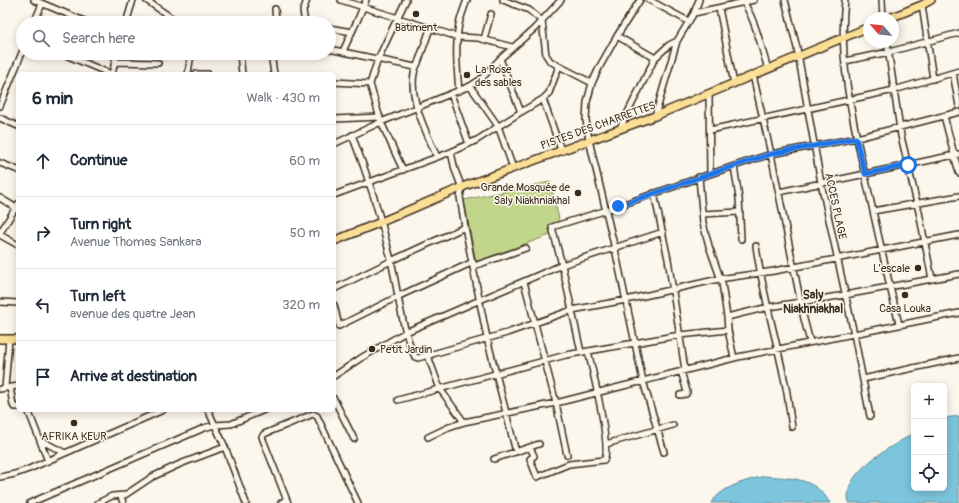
<!DOCTYPE html>
<html lang="en">
<head>
<meta charset="utf-8">
<style>
  :root { --surface:#fff; --page:#f6f6f7; --text:#1f2937; --muted:#747a83; --line:#e0e1e3 }
  body { margin:0; font-family:Pangolin,sans-serif; background:var(--page); color:var(--text) }
  .controls { position:absolute; right:12px; bottom:12px; display:grid; overflow:hidden; border-radius:6px; box-shadow:0 2px 10px #0003 }
  .controls button { width:36px; height:36px; display:grid; place-items:center; padding:0; border:0; border-bottom:1px solid var(--line); background:var(--surface); color:var(--text); font:20px sans-serif }
  .compass { position:absolute; left:863px; top:12px; width:36px; height:36px; border-radius:50%; background:var(--surface); box-shadow:0 2px 10px #0003; rotate:297deg }
  .stop { position:absolute; width:12px; height:12px; margin:-9px; border:3px solid #1a73e8; border-radius:50%; background:#fff }
  .stop.end { background:#1a73e8; border-color:#fff; box-shadow:0 1px 4px #0008 }
  .list { margin:0; padding:0; list-style:none }
  h2 { display:flex; justify-content:space-between; align-items:center; height:52px; margin:0; padding:0 16px; font-size:17px }
  h2 small { font-size:13px; font-weight:400; color:var(--muted) }
  .list li { display:grid; grid-template-columns:26px 1fr auto; gap:12px; align-items:center; box-sizing:border-box; height:72px; padding:0 16px; border-top:1px solid var(--line) }
  .list b { display:block; font-size:15px; white-space:nowrap }
  .list p { margin:0; font-size:13px; white-space:nowrap; color:var(--muted) }
  .list em { font-size:13px; font-style:normal; color:var(--muted) }
  .icon { flex:none; width:22px; height:22px; fill:none; stroke:currentColor; stroke-width:2; stroke-linecap:round; stroke-linejoin:round }
  .map { position:relative; flex:none; width:959px; height:503px; overflow:hidden }
  .search { position:absolute; background:var(--surface); box-shadow:0 2px 10px #0003; left:16px; top:16px; width:320px; height:44px; display:flex; align-items:center; gap:10px; box-sizing:border-box; padding:0 14px; border-radius:22px; color:var(--muted); font-size:15px }
  .panel { position:absolute; background:var(--surface); box-shadow:0 2px 10px #0003; left:16px; top:72px; width:320px; height:340px; border-radius:6px }
  .map>svg:first-child { display:block }
  .green { fill:#c2d68b; stroke:#7e8054 }
  .water { fill:#7cc5dc; stroke:#628790 }
  .lines { fill:none; stroke-linecap:round; stroke-linejoin:round }
  .minor-casing { stroke:#3b2a1e; stroke-width:8 }
  .major-casing { stroke:#3b2a1e; stroke-width:10 }
  .minor { stroke:#fbf7ec; stroke-width:5 }
  .major { stroke:#fbdf96; stroke-width:7 }
  .route { stroke:#1a73e8; stroke-width:5 }
  .poi-dot { fill:#3b2a1e; stroke:#fbf7ec; stroke-width:1.5 }
  .labels { text-anchor:middle; stroke-width:3; stroke-linejoin:round; paint-order:stroke }
  .poi-label { font-size:11px; fill:#3b2a1e; stroke:#fbf7ec }
  .street-label { font-size:11px; fill:#3b2a1e; stroke:#fbf7ec }
  .neighbourhood-label { font-size:12px; font-weight:bold; fill:#3b2a1e; stroke:#fbf7ec }
</style>
</head>
<body>
<div class="map">
<svg width="959" height="503" viewBox="0 0 959 503">
  <rect width="100%" height="100%" fill="#fbf7ec"/>
  <filter id="ink" filterUnits="userSpaceOnUse"><feTurbulence type="fractalNoise" baseFrequency=".025" numOctaves="2"/><feDisplacementMap in="SourceGraphic" scale="8" xChannelSelector="R" yChannelSelector="G"/><feConvolveMatrix kernelMatrix="1 2 1 2 8 2 1 2 1" color-interpolation-filters="sRGB"/></filter>
  <g filter="url(#ink)">
    <path class="green" d="M550,182L559,219L551,228L550,235L476,262L464,200Z"/>
    <path class="water" d="M959,416V503H849C840,472 893,446 914,433V488H944V418Z
      M764,476C791,478 815,477 830,503H711C723,486 745,481 764,476Z"/>
    <g class="lines">
      <g class="minor-casing">
        <path id="minor" d="M34,0L89,23
          M146,0L179,23
          M341,0L458,37L478,38L512,47
          M503,0L529,10L542,21L546,55L550,61L559,66
          M640,0L617,36L600,66L592,83L587,102L586,120L589,140L615,249L643,381L664,452
          M649,0L688,21
          M742,0C755,18 761,47 768,69
          M785,0L797,48L821,183L854,334L870,416
          M845,0C838,60 853,121 866,180C877,228 887,276 899,324
          M882,0L883,18
          M922,5L933,79
          M719,8L734,84
          M275,9L276,23
          M694,13L754,0
          M34,23L42,4
          M126,23L133,0
          M305,23L303,11L307,0
          M329,28L352,32
          M430,29L418,63C403,89 426,131 437,157
          M617,36L655,58
          M484,39L491,14
          M887,42L901,136L919,212L932,279
          M329,49L415,67
          M343,51L358,19L366,0
          M61,53L111,74
          M240,53L242,74
          M271,53L274,74
          M500,59L521,112
          M845,61L889,52L959,33
          M115,62L158,63
          M953,73L959,106
          M112,74L117,53
          M188,74L191,53
          M196,74H208
          M753,75L771,154L804,319L810,342
          M334,82L370,84
          M470,86L498,126L513,168
          M459,91C457,69 455,46 459,24C461,16 464,8 467,0
          M451,94L469,144
          M709,94L710,174
          M543,99L561,150
          M0,106L23,50
          M655,116L677,41
          M944,116L959,173
          M0,118L18,126
          M334,119L380,117
          M619,130L655,58L669,45L677,41L694,13L699,0
          M710,130L894,90L959,71
          M352,135C368,176 381,217 391,260C398,291 401,327 415,357L418,358L507,333L572,310L626,300L719,279L774,271L959,235
          M334,144L381,122L470,86L481,79L500,59L534,29L561,0
          M451,152L455,170L462,188L460,197L465,227L487,338L516,452
          M0,163L18,170
          M734,166L739,198L741,239
          M403,170L381,122L370,84L378,59L406,0
          M699,177L703,223L709,246L722,283L727,317L728,330L734,358
          M779,192L851,177L959,154
          M654,193L668,259L685,370
          M334,195L451,152L477,140L521,112L543,99L549,93L559,66L592,83
          M0,198L18,209
          M873,211L959,196
          M702,214L740,212
          M0,233L18,204
          M0,235L18,245
          M756,246C762,290 775,334 784,378C788,394 789,410 792,427
          M474,266L526,248
          M524,282L556,403L567,455
          M334,289L391,261L465,227
          M0,302L18,303
          M334,305L339,326L399,296L473,262
          M727,317L769,307L845,295L959,274
          M581,352L562,265L552,227L607,210L710,174L771,154L857,138L959,112
          M428,356L440,389L464,422
          M334,376L361,358L406,332L480,300L562,265L663,232
          M863,379L959,358
          M10,387L13,405L14,407H18
          M5,388L9,339
          M0,389L18,386
          M680,395L686,394L687,392L681,371
          M334,399L354,439
          M398,400L566,355L680,335L728,330
          M28,410L48,461
          M208,410L225,447L246,503
          M428,437L449,427L464,422L556,403L738,357L959,313
          M40,440L65,453
          M606,444L673,425
          M530,447L534,456L530,459L537,477L569,464L604,460C612,449 592,368 588,351
          M494,459L539,444
          M0,477L15,474L29,469L163,410
          M121,496L123,503
          M30,503L204,428L214,425L231,424L264,410
          M98,503L112,496L125,495L152,477L180,464L225,447
          M281,503L286,500
          M288,503L262,437L264,434L313,414L317,416L358,503"/>
      </g>
      <g class="major-casing">
        <path id="major" d="M890,18L922,5L931,0
          M334,241L381,222L465,186L655,116L869,27
          M0,339H18"/>
      </g>
      <use href="#minor" class="minor"/>
      <use href="#major" class="major"/>
    </g>
  </g>
  <g class="lines" filter="url(#ink)">
    <path class="route" d="M618,206L710,174L771,154L856,138L865,174L908,165"/>
  </g>
  <g class="poi-dot">
    <circle cx="416" cy="14" r="4"/>
    <circle cx="467" cy="75" r="4"/>
    <circle cx="578" cy="193" r="4"/>
    <circle cx="918" cy="268" r="4"/>
    <circle cx="905" cy="295" r="4"/>
    <circle cx="372" cy="349" r="4"/>
    <circle cx="74" cy="423" r="4"/>
  </g>
  <g class="labels">
    <g class="poi-label">
      <text x="416" y="31">Batiment</text>
      <text x="475" y="73" text-anchor="start">La Rose<tspan x="475" dy="13">des sables</tspan></text>
      <text x="570" y="191" text-anchor="end">Grande Mosquée de<tspan x="570" dy="13">Saly Niakhniakhal</tspan></text>
      <text x="910" y="272" text-anchor="end">L’escale</text>
      <text x="905" y="312">Casa Louka</text>
      <text x="380" y="353" text-anchor="start">Petit Jardin</text>
      <text x="74" y="440">AFRIKA KEUR</text>
    </g>
    <g class="street-label">
      <text transform="translate(598 125) rotate(-20)" y="4">PISTES DES CHARRETTES</text>
      <text transform="translate(836 206) rotate(78)" y="4">ACCES PLAGE</text>
    </g>
    <g class="neighbourhood-label">
      <text x="813" y="299">Saly<tspan x="813" dy="14">Niakhniakhal</tspan></text>
    </g>
  </g>
</svg>
<div class="controls">
<button>+</button>
<button>−</button>
<button><svg class="icon" aria-label="locate" viewBox="0 0 24 24"><circle cx="12" cy="12" r="6"/><path d="M12 2v4M12 18v4M2 12h4M18 12h4"/></svg></button>
</div>
<svg class="compass" viewBox="-18 -18 36 36"><path d="M0-13l5 13h-10z" fill="#e53935"/><path d="M0 13l5-13h-10z" fill="#747a83"/></svg>
<div class="stop" style="left:908px;top:165px"></div>
<div class="stop end" style="left:618px;top:206px"></div>
<div class="search"><svg class="icon" aria-label="search" viewBox="0 0 24 24"><circle cx="10" cy="10" r="6"/><path d="M15 15l6 6"/></svg>Search here</div>
<section class="panel">
<h2>6 min<small>Walk · 430 m</small></h2>
<ul class="list">
<li><svg class="icon" aria-label="ahead" viewBox="0 0 24 24"><path d="M12 20V5M6 11l6-6 6 6"/></svg><div><b>Continue</b></div><em>60 m</em></li>
<li><svg class="icon" aria-label="right" viewBox="0 0 24 24"><path d="M7 20v-9h11M14 6l5 5-5 5"/></svg><div><b>Turn right</b><p>Avenue Thomas Sankara</p></div><em>50 m</em></li>
<li><svg class="icon" aria-label="left" viewBox="0 0 24 24"><path d="M17 20v-9H6M10 6l-5 5 5 5"/></svg><div><b>Turn left</b><p>avenue des quatre Jean</p></div><em>320 m</em></li>
<li><svg class="icon" aria-label="arrive" viewBox="0 0 24 24"><path d="M6 21V4h12l-3 4 3 4H6"/></svg><div><b>Arrive at destination</b></div></li>
</ul>
</section>
</div>
</body>
</html>
